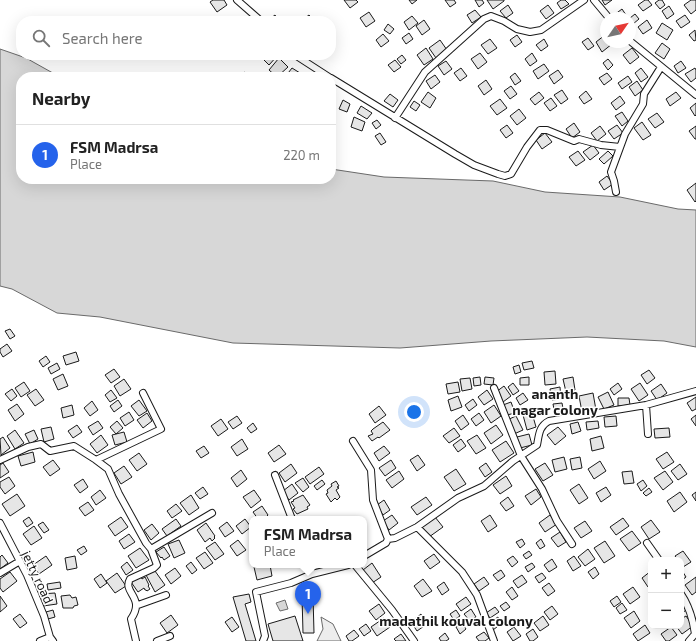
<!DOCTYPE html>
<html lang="en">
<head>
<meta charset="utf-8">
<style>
  :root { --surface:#fff; --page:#f2f2f2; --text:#222; --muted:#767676; --line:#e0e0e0; --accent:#2563eb }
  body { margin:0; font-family:"Exo 2",sans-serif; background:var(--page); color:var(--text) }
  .controls { position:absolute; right:12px; bottom:12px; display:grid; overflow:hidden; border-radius:8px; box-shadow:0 4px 16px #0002 }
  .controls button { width:36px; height:36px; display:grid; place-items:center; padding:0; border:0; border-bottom:1px solid var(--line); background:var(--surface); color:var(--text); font:20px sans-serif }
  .compass { position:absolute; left:600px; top:12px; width:36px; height:36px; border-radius:50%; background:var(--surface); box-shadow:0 4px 16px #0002; rotate:56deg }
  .you { position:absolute; left:414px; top:412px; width:14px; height:14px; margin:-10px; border:3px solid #fff; border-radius:50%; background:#1a73e8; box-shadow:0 0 0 6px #1a73e833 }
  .badge { display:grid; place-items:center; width:26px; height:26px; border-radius:50%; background:var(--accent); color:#fff; font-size:13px; font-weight:700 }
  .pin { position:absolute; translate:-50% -33px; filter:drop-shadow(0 1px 2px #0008) }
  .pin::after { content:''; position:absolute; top:21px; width:14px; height:12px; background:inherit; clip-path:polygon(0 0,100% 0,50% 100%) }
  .popup { position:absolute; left:249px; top:516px; width:118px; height:52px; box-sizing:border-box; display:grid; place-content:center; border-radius:8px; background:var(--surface); filter:drop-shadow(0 1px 3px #0005); font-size:13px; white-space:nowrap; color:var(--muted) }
  .popup b { font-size:15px; color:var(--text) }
  .popup::after { content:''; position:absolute; left:50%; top:100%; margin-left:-8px; border:8px solid transparent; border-top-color:var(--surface) }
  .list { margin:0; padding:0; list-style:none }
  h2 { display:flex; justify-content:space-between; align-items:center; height:52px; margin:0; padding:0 16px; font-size:17px }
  h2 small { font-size:13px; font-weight:400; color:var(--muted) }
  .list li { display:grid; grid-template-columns:26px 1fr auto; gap:12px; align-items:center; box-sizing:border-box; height:60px; padding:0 16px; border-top:1px solid var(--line) }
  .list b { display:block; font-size:15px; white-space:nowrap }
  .list p { margin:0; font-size:13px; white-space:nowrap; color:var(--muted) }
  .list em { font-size:13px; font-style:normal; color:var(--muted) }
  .icon { flex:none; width:22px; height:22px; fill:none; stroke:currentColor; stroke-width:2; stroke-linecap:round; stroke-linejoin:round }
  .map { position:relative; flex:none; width:696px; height:641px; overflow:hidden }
  .search { position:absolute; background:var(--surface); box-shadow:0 4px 16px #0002; left:16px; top:16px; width:320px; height:44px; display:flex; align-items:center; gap:10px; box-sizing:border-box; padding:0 14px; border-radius:16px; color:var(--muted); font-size:15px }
  .panel { position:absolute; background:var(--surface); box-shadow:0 4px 16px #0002; left:16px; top:72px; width:320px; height:112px; border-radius:16px }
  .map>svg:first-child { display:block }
  .built { fill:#ededed; stroke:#6a6a6a }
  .water { fill:#d7d7d7; stroke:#6a6a6a }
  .building { fill:#e6e6e6; stroke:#1a1a1a }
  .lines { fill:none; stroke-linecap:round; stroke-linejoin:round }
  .minor-casing { stroke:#1a1a1a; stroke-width:8 }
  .minor { stroke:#fff; stroke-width:6 }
  .labels { text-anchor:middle; stroke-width:3; stroke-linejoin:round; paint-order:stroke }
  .street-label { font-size:13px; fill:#1a1a1a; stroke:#fff }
  .neighbourhood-label { font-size:14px; font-weight:bold; fill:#1a1a1a; stroke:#fff }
</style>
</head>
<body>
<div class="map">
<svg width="696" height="641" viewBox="0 0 696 641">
  <rect width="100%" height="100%" fill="#fff"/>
  <path class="built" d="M321,617L333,624L341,641H317L323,629Z"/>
  <path class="water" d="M0,49L26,58L60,77H21V179H331V169L384,177L493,181L545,192L620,197L678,209L696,210V347L664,341L587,337L491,341L400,348L233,343L100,317L57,313L12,289L0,286Z
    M285,600L288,609L280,611L276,603Z"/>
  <path class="building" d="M213,0H224L227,5L217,12L210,2Z
    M344,0H356L358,2L350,8Z
    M409,0H417L412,4Z
    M445,0H454L456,3L450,7Z
    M475,0H482L484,3L479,7Z
    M487,0H504V1L493,9Z
    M561,0H565L569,4L561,9L557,3Z
    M602,0H612L605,5Z
    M645,0H648L652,5L643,11L638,5Z
    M659,0H662L665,5L660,9L655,3Z
    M691,0H696V10L691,14L684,5Z
    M508,5L513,13L506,18L500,11Z
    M548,5L554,13L546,19L540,11Z
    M669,6L674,14L667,19L662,11Z
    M622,9L626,15L622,18H616L614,15Z
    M475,10L481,17L472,23L467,15Z
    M369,12L375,21L366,27L360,18Z
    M635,14L639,19L633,24L630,18Z
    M275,15L279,21H267Z
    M309,15L314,21H301Z
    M685,15L690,22L681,28L676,21Z
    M412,16L418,23L409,30L404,22Z
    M424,20L430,29L422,35L416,26Z
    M647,20L652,28L643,34L638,27Z
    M662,23L673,30L667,40L656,33Z
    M388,24L394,29L390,34L384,30Z
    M695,30L696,40L694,41L689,35Z
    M409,33L413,39L406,44L402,38Z
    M383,34L389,41L381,47L376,40Z
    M517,35L522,42L515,47L510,40Z
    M605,35L606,42H610L612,44L602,52L596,42Z
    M588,38L594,46L588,50L582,42Z
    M490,39L497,48L488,54L481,45Z
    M544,39L548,46L541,51L536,45Z
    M440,40L447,50L436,58L429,48Z
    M662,43L670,49L664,59L655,53Z
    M426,48L433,59L424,65L417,55Z
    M632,48L639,57L630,64L623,55Z
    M480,53L487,62L478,69L471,59Z
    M532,53L537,61L530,66L525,59Z
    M262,55H278L269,65L261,57Z
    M402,55L406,60L401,64L397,59Z
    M279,58L288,67L277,77L269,70Z
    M608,59L613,65L608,70L603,63Z
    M395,60L401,67L394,72L388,65Z
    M446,61L452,69L444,75L438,66Z
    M681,61L686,68L678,73L674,66Z
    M544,64L549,71L538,79L533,71Z
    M292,68L300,73L298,77H285Z
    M461,68L467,76L460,81L454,73Z
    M641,68L648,77L641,82L635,73Z
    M695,68L696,70V78L691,82L685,74Z
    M558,70L563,77L554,84L549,76Z
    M245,72L249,77H240L239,76Z
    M515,73L521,81L515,85L510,77Z
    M607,73L612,79L604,85L599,78Z
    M435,75L440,82L431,89L426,81Z
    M628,76L632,82L622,89L618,83Z
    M486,80L492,89L484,95L478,86Z
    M637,81L643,90L635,96L629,87Z
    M511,86L517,94L510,99L504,91Z
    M562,90L568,99L561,104L554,95Z
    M586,91L592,99L584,104L579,97Z
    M428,92L436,98L430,108L421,102Z
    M539,92L544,98L535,105L530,99Z
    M676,92L681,98L670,106L666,99Z
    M390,94L398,100L393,107L384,101Z
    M620,96L625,103L616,110L611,103Z
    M551,98L557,106L550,111L544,103Z
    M500,99L507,108L497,115L490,106Z
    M343,100L350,104L347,112L339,109Z
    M414,101L420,105L416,111L410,107Z
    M331,103L335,106L331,111Z
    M696,103V115L695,116L690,108Z
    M361,106L372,113L367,119L357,113Z
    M519,109L526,118L517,125L510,116Z
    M622,112L628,121L622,126L615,116Z
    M657,113L664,122L655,128L648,119Z
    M354,117L365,122L362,131L351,127Z
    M377,120L381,125L376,129L372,123Z
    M642,122L651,135L643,140L634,128Z
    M574,123L580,132L572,138L566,129Z
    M507,125L513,133L506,138L500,130Z
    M617,125L623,133L614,139L608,131Z
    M600,126L606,134L597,141L591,133Z
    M696,126V139H695L689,131Z
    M380,133L386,142L381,145L375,136Z
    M545,133L552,142L542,149L536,140Z
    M593,145L599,153L590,160L583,152Z
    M578,151L585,160L576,166L569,157Z
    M608,151L613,156L604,164L599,159Z
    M607,176L613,184L604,190L599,182Z
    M696,183V201L695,202L687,190Z
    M10,329L15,336L10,339L5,331Z
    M7,344L12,351L3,357L0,352V349Z
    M76,352L79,361L66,365L63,356Z
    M46,356L50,362L43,367L39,361Z
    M532,361L534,368L524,370L522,363Z
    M57,363L60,369L51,374L48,368Z
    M519,365L521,372L515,374L513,367Z
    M114,369L120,377L111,383L105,375Z
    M649,370L655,378L647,384L641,375Z
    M555,371L556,384L545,385L544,372Z
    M63,374L68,386L58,390L53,379Z
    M480,377L481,385L474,386L473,378Z
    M485,377L494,378L493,385L484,384Z
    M529,377V385H520V378Z
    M573,377L575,390L566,392L563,379Z
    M470,378L472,389L462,391L460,379Z
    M124,379L131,389L120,396L114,386Z
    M24,382L30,391L21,397L15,388Z
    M458,382L460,392L448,394L446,384Z
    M513,383L519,391L513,395L508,387Z
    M618,383L622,389L614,395L610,389Z
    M640,383L648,395L639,401L631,389Z
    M661,384L667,393L657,400L651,391Z
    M504,386L511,396L503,402L496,392Z
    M560,387L561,399L552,400L550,389Z
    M12,389L17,396L11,401L5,394Z
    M36,389L44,400L35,406L27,395Z
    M111,390L117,398L110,402L105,395Z
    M487,390L493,399L484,405L478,397Z
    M608,392L614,405L604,409L598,397Z
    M523,393L528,400L520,405L516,398Z
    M593,393L596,410L582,412L579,396Z
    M458,396L462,407L451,411L448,400Z
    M696,397V409L692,411L687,403Z
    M618,398H629L630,405L618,406Z
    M473,399L477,405L469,411L465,405Z
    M118,400L122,406L114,412L110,406Z
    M139,400L147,411L139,416L131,406Z
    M92,401L98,410L90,416L84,408Z
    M511,402L515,413L507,415L503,405Z
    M562,403L564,414L555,415L553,404Z
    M17,404L24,414L15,421L8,410Z
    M72,405L74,415L63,418L61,408Z
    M494,405L501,416L491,423L484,412Z
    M379,406L386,415L375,423L369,414Z
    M129,412L134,420L125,426L120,418Z
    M147,413L152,421L143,428L137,420Z
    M479,413L484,420L476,426L471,419Z
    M532,413L536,427L527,430L523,415Z
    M463,415L469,424L461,430L455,421Z
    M696,415V426L691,419Z
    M237,416L242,423L233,429L228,422Z
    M516,416L523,430L514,434L507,420Z
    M616,416L617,426L605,427L604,417Z
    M221,419L228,429L218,436L211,426Z
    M98,421L103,428L93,435L88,427Z
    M117,421L123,428L116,434L110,427Z
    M598,421L599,428L587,430L586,422Z
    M383,422L390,430L379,438L378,437L372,441L368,436L373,434L371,431L373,429Z
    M578,422L581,431L572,434L570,424Z
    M253,423L257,429L251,433L247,428Z
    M77,425L82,432L73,438L68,431Z
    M496,425L503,435L491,444L484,433Z
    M51,427L54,439L44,442L41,429Z
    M558,427L566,436L555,445L547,435Z
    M454,428L460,436L449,443L443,436Z
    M669,428L670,437L655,438L654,429Z
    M15,430L24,443L15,449L7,436Z
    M34,430L38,439L30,444L25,434Z
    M124,432L127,442L115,445L112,435Z
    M529,434L532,445L520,448L517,437Z
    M101,435L108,445L97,453L90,444Z
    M477,435L486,448L476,454L467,441Z
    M601,436L604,448L592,451L590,439Z
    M3,437L10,448L1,455L0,439Z
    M242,439L248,449L237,456L231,447Z
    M461,439L466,446L458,452L453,445Z
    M506,441L514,453L500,462L492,450Z
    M279,445L286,454L274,462L268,453Z
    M204,446L209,453L201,458L196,451Z
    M384,446L390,453L379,461L374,453Z
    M33,452L35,462L21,466L18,456Z
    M667,452L674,462L663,469L656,459Z
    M139,453L147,464L137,471L129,460Z
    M418,455L425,465L417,471L410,460Z
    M564,457L567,469L555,472L552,460Z
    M580,457L582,468L572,470L570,459Z
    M53,460L60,469L50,476L43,467Z
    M391,460L396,468L385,476L379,468Z
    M600,461L606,471L594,479L588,469Z
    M3,463L9,472L0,478V465Z
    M486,463L492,472L485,477L479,468Z
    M545,463L553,475L543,481L535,469Z
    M291,464L297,473L285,482L279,473Z
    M680,464L687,474L678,480L671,471Z
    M124,466L132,477L121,484L114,473Z
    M319,467L324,474L310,484L305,477Z
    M456,469L466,484L454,491L444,477Z
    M241,470L247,479L237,487L231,478Z
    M399,471L404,479L392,488L386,480Z
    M632,471L634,483L624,484L622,472Z
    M665,471L673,482L663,490L654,478Z
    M506,476L512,486L500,494L493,485Z
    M9,477L15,486L5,494L0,487V482Z
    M303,478L309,487L303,492L295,483Z
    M83,479L88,487L80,493L74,485Z
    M322,480L325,484L317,490L314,486Z
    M643,480L647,486L641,491L637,484Z
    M336,481L339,486L337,487L339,488L336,490L340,497L337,500L335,498L331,502L326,494L328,493L327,490L332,486L331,484Z
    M292,484L298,493L289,500L283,491Z
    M579,484L588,498L579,504L570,490Z
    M203,487L208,494L200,499L195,493Z
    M606,487L611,495L601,502L596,493Z
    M649,488L652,492L646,496L643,493Z
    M536,489L541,497L531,505L525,496Z
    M100,490L106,498L96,505L91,497Z
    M254,490L261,500L251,508L243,497Z
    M680,492L687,502L674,512L667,501Z
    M696,492V501L692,495Z
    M17,494L25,506L10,516L2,504Z
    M191,495L199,508L189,515L180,503Z
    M303,495L310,505L307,507L308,509L297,514L293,509L295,508L291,502L294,501L293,500Z
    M426,497L432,505L417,515L411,507Z
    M508,497L514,506L506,511L500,503Z
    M384,500L390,510L383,515L377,505Z
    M88,502L94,510L85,516L79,508Z
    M176,504L182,511L172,518L167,511Z
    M262,506L268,515L264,519H258L253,512Z
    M392,515L398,523L389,530L383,521Z
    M490,515L497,526L488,532L481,521Z
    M550,515L557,524L545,532L539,523Z
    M29,517L33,523L27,527L23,521Z
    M121,517L128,527L115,536L108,526Z
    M435,517L443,527L429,537L422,527Z
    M623,518L629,526L616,535L610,527Z
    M176,519L181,526L167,536L162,529Z
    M245,519L251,527L242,534L236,526Z
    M651,520L660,532L649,539L641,527Z
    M585,521L592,531L581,538L574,528Z
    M43,522L49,530L44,533L38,525Z
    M227,522L234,531L225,537L219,528Z
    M206,523L215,536L214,537L215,538L212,541L210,538L205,542L197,530Z
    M152,524L159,533L151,540L144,530Z
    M34,526L42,538L31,545L23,534Z
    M632,531L641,543L629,551L620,539Z
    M560,532L566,542L558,547L551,538Z
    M129,534L135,542L124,549L119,541Z
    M522,539L525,544L520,548L516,542Z
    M541,539L545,546L540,549L536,543Z
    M179,540L185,553L174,558L168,544Z
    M238,540L246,550L237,556L230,546Z
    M605,541L615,556L604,563L594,548Z
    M215,542L224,554L215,560L206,548Z
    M84,546L87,551L81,555L77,550Z
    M164,547L170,556L164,560L162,557L161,558L156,552Z
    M140,548L149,560L136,568L128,556Z
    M588,549L595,559L585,566L578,557Z
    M529,551L532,555L526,559L523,555Z
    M683,551L691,562L683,567L681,564V560H678L675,556Z
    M205,552L213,563L204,569L196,558Z
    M434,554L440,562L430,569L424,561Z
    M2,555L8,563L0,569V557Z
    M46,556L52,565L39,574L33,565Z
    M75,556L77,568L67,570L65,558Z
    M513,556L518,562L512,567L507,560Z
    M574,556L581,566L573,571L567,561Z
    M552,559L557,567L549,572L544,565Z
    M127,562L133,570L126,575L121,567Z
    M191,562L197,570L192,574L186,566Z
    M372,563L381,577L372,583L363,570Z
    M532,563L535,567L528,572L525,567Z
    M270,565L272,576L257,580L254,567Z
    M595,567L599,574L593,579L588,572Z
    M175,568L181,576L171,584L165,575Z
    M681,569L686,577L681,581Z
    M501,570L505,576L498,581L493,575Z
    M155,571L165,585L155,592L146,575Z
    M651,571V585L648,587L642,578Z
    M10,572L17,581L3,592L0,588V579Z
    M117,573L126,586L115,593L106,581Z
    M542,573L546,578L539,583L535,577Z
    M101,574L107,583L100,588L94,579Z
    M522,575L527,582L518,588L513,581Z
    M137,577L138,578L141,577L142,579L145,577L149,585L148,586L150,589L147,591L146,590H145L144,588L138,592L131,582Z
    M484,577L489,584L479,591L474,584Z
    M696,577V592L692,595L685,585Z
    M423,579L432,591L422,597L414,586Z
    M60,582L61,588L48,590L47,584Z
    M444,582L449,590L442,595L437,587Z
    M549,583L555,591L548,596L542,588Z
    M512,587L518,596L512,600L506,592Z
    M633,587L640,597L630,604L623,594Z
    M55,593L57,604L43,606L41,594Z
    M249,594L251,602L245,604L256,641H246L233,597Z
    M70,595L72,598L76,597L78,605L74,606L73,608H63L61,596Z
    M0,596L7,606L0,612Z
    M302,596H313L314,633H303Z
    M617,596L621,602L614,607L610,601Z
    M466,597L471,604L461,611L456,604Z
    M506,602L510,607L504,611L500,606Z
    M622,603L627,610L620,614L616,608Z
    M681,603L686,610L681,614Z
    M379,604L385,613L376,620L369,611Z
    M552,606L558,614L550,620L544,612Z
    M495,607L499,612L490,618L486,613Z
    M471,609L476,617L470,621L464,614Z
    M53,610L55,617L48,619L46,612Z
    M456,610L460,616L454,620L450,614Z
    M634,611L640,621L631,628L624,618Z
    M20,614L27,623L20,628L13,619Z
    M421,614L427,624L417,631L411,622Z
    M171,615L178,625L167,633L160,623Z
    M295,616L303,641H273L268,624Z
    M543,616L549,625L540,631L534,623Z
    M686,616L693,626L682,634L676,626H681V619Z
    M232,617L239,627L232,632L225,622Z
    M498,617L502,623L493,630L489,623Z
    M384,618L390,627L377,636L371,627Z
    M462,623L466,629L460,634L456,627Z
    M366,624L371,631L364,636L359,629Z
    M645,625L650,633L638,641L633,634Z
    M514,627L521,636L513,641L507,632Z
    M671,627L677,635L669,641H666L661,634Z
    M533,629L538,637L533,641H530L526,634Z
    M354,630L359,636L352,641H349L346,636Z
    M484,632L489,638L485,641H479L476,637Z
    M445,633L449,639L446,641H441L439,638Z
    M401,634L406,641H396L394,639Z"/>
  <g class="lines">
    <g class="minor-casing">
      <path id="minor" d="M237,0L261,21
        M594,0L609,18
        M630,41L696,95
        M295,55L329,77
        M331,78L455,154L474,165L498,174L505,176L511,174L527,147L540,130H547L574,141L579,139L601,145L620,147
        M395,118L425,72L484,19L491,16L504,21L517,29L530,32L541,30L584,0
        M616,192L614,181L611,172L625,134L643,104L644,94L661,67
        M494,388L521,456L542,489L557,521L572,544
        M646,405L648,434
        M353,441L371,470L373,500L388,539
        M0,460L28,447L41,444L50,451L74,446L96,460L108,469L119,494L146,543L151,549L157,565L154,568L130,579C122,593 146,597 131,619L136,641
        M96,460L161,429L143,393
        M275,475L292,519
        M0,523L27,575L44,616L50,637L53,641
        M417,527L462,572L477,595L494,641
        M647,543L659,560
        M151,549L212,513
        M364,556L386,543L388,539L395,538L417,527L458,498L484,486L513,461L537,445C539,435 539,426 549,421L646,405L696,391
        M309,565L312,574
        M355,565L392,610L414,641
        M0,573L20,561
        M681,594C689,606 693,619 695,634L689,641
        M138,605L166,595
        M40,641L50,637
        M157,641L170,636
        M263,641L265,636L256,592L291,583L312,574L348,565"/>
    </g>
    <use href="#minor" class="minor"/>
  </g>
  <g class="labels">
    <g class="street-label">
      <text transform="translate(38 577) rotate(65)" y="5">jetty road</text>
    </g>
    <g class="neighbourhood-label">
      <text x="555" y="399">ananth<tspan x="555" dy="16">nagar colony</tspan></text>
      <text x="456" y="626">madathil kouval colony</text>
    </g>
  </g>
</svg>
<div class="controls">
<button>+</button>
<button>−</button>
</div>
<svg class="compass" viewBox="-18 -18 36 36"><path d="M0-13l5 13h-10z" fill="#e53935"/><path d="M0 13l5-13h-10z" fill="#767676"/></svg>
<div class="you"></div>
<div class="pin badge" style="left:308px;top:614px">1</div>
<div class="popup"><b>FSM Madrsa</b>Place</div>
<div class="search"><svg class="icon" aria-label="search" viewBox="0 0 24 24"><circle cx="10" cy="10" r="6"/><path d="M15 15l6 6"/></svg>Search here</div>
<section class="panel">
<h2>Nearby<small></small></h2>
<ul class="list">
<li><span class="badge">1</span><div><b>FSM Madrsa</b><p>Place</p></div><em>220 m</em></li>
</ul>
</section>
</div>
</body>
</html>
